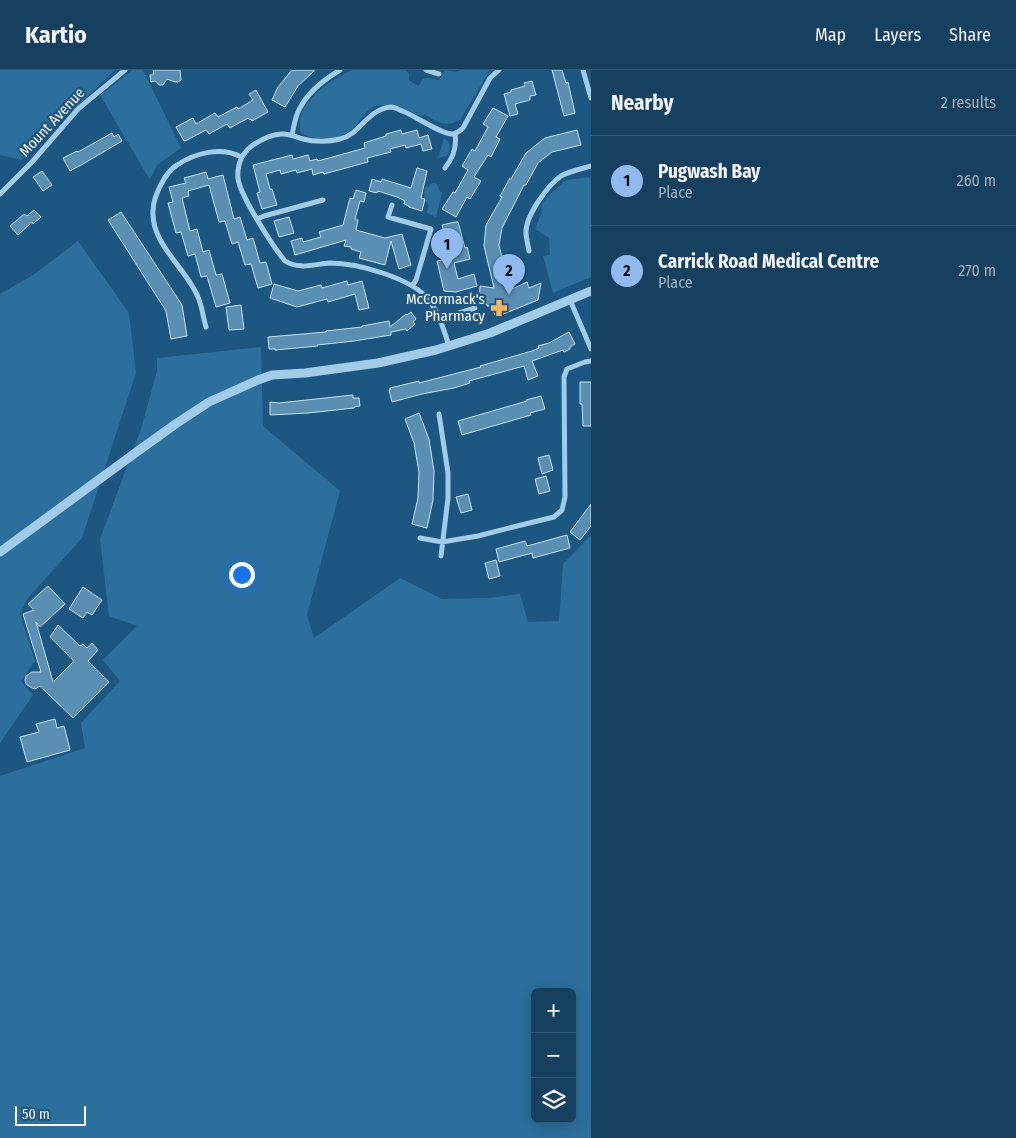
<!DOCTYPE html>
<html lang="en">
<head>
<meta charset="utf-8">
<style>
  :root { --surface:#164060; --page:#1f4766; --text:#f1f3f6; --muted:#9eafbd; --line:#355975; --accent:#90b9f0 }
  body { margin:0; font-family:"Fira Sans Condensed",sans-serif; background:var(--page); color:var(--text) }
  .controls { position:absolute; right:15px; bottom:15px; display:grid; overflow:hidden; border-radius:8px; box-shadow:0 2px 12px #0003 }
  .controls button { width:45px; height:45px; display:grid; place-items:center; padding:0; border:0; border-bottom:1px solid var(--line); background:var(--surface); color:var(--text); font:25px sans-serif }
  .scale { position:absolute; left:15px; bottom:12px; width:71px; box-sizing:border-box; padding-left:5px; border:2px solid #fff; border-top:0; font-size:14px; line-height:18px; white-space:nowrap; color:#fff; -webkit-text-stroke:4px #1d5680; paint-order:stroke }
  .you { position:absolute; left:241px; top:504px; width:18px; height:18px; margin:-12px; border:4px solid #fff; border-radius:50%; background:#1a73e8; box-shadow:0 0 0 8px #1a73e833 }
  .badge { display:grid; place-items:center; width:32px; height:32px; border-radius:50%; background:var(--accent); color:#111; font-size:16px; font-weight:700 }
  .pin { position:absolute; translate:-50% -41px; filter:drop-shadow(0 1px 2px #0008) }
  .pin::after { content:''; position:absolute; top:26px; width:18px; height:15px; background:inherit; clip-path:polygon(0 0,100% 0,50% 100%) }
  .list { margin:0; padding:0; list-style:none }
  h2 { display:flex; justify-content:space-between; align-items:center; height:65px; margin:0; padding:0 20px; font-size:21px }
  h2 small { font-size:16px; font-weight:400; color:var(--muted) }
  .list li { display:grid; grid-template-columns:32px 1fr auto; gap:15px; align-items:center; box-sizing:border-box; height:90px; padding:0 20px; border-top:1px solid var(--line) }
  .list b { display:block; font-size:19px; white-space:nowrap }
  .list p { margin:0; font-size:16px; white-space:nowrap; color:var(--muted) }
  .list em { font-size:16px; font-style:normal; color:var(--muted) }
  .icon { flex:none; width:28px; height:28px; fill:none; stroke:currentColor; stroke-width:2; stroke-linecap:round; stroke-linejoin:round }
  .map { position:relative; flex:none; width:591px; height:1068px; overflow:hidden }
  header { display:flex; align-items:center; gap:30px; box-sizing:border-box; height:70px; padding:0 25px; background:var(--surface); border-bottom:1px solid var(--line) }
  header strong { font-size:24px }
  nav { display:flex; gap:28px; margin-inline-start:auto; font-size:18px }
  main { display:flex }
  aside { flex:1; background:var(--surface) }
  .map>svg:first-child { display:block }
  .green { fill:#2c6f9c; fill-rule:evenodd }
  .building { fill:#5a8fb3; stroke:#c5e3f7 }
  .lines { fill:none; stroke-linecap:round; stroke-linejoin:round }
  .minor { stroke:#a1cce9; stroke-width:5 }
  .tertiary { stroke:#a1cce9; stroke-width:9 }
  .labels { text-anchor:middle; stroke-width:4.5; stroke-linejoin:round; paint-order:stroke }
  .street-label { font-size:15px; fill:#fff; stroke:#1d5680 }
  .poi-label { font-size:15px; fill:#fff; stroke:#1d5680; text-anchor:end }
</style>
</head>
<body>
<header>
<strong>Kartio</strong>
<nav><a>Map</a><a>Layers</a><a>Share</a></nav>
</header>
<main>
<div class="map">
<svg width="591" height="1068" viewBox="0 0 591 1068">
  <rect width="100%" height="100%" fill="#1d5680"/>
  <path class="green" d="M0,0H115L21,90L0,85Z
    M133,0H143L181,78L157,95L150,110L100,25Z
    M352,0H405L409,3V10L418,16L423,9L428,8L439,10L445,0L456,2L461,0H490L460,50C445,58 437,52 424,44L422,46C409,42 385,31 373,37C365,41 360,51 354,57C341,71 317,72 301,63C292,35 330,10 352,0Z
    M444,68C451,72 452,80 446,86L438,88Z
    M591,107V207L553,223L543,186L550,185L549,168L535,159L543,139L540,137L548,126L566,110Z
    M434,113L437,114L440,122L442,123L436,147L427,143V141L429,136L427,132L425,131L426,128L424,127L425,123H424L426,116L429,117L430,114Z
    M78,171L129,243L136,303L82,468L28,528L20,544L35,591L21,611L33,625L0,673V224L33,205Z
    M261,277L263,356L340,421L307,545L314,568L400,508L442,529L489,528L520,524L528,552L559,551L563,494L591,465V1068H0V706L85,678L81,653L120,611L103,590L137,556L109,546L100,469L141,359L157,301V288ZM535,922H572V1049H535Z"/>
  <path class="building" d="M153,0H180L181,10L178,12H175L167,9L163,15H159L155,11L151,12L150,5L154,4Z
    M292,0H315L298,16L285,37L272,30L278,17Z
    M552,0H562L566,13L568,12L575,43L564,46Z
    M532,11L536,25L530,26V30L515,34L518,44L510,46L504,24L511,22V20L525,16L524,13Z
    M256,20L268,42L252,51L251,49L250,50L248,48L230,58L227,54L209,64L206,60L185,71H184L176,57L193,48L196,54L215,43L218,47L237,37L238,39L253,30L249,24Z
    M493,38L508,46L496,67L500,69L491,87L488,85L474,107L481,111L470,129L467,127L456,147L442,139L453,122L455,123L468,100L462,96L472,79L475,81L488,57L483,54Z
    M401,60L402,64L417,60L419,68L428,65L432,79L423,81L421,74L406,78L405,75L390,79L391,82L367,88L368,92L324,104L323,102L313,105L312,99L297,103L296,100L281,104L280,100L266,104L270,119H272L277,135L262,139L257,123L260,122L253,95L292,85L293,89L308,85L310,91L317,89L318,91L365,78L364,73L386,66V64Z
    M577,60L581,75L552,82L538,93L526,115H524L502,158L499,175L510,220L527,212L529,218L541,213L538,230L496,247L491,236H487V234H479L480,216L494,218L484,176L486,155L502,127L500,126L510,108L511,109L526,83L545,68Z
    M112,63L114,67L118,64L122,71L83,94L70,101L63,88L77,81L78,82Z
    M417,98L427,101L421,128L425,129L422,141L409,137V136L404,134L405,131L397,127L378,121L377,123L369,121L372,109L381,112L382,109L411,118Z
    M42,101L52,115L43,121L33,107Z
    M206,102L208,109L223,105L234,149L240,147L247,170L253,168L260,193L266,192L272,214L258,218L251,194L245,195L238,172L232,174L225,151L219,152L209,115L188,121L189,126L182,128L190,161L197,159L203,182L209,180L216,205L222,204L230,233L216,237L207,206L201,207L195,184L188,186L181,162L176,163L168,133L173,132L169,117L186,113L184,108Z
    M356,120L366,123L364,132L360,131L355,149L358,150L356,160L385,168L402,164L411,195L399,199L391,171L385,195L359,188L361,182L351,179V177L344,176L346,170L295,185L291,171L302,168L303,172L321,167L319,162L343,155L350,128L353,129Z
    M34,140L41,147L33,154L32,152L18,165L10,156L24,144L27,146Z
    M121,142L182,235L187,266L171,269L166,241L108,150Z
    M289,147L294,163L279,167L274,151Z
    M455,152H458L465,178L467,177L470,189L454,193L458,209L474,204L477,216L456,222L444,221L437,191L447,189L445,184L450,182L442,155Z
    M347,211L348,215L362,211L369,238L359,240L355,224L328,232L327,229L297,237L270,228L274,214L298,221L321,215L322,218Z
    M241,235L244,259L229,260L226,237Z
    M411,242L416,249L413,252L415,254L407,261L406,259L391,262V265L354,271L317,275L318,276L275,280V279H269L268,267L326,262V261L362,257V256L389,251L390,257L406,244L407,245Z
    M569,262L575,274L570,277V279L564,282L563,280L532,291L538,306L528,310L524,296L469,311L470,313L454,318L422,324L392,332L389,320H390V318L419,311V313L481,297L480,296L532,281L539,278L538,276L549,273Z
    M580,312H591V356H583L582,334H580Z
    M353,325V328H359L360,336L354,337V338L308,343L270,345V332L279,333Z
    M541,326L545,339L530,343L531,345L462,365L458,351L527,331L526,330Z
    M419,343L429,369L434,401L433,430L427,458L412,454L418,428L419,402L414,373L405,349Z
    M549,385L553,400L542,404L538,388Z
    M546,406L550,421L539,424L535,409Z
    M468,424L472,440L461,443L456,427Z
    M591,434V456L580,470L570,462Z
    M567,465L570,478L533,488L532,483L499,492L496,479L525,471L527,476Z
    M496,490L500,506L489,509L485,493Z
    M48,516L65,534L40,557L36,552L53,612L74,591L50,567L58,555L80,576L83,574L87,578L92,573L98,580L88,591L109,612L73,648L40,616L35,619L32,618L26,614L25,610L26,606L32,602H41L23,544L34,540L28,534Z
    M83,517L102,530L92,545L87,542L83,548L69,539Z
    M55,649L57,658L64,656L70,680L27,692L20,667L39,662L36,654Z"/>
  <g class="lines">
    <path class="minor" d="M426,0L439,4
      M583,0L591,28
      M292,65C294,56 295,46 300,38C308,22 325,9 340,0
      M445,98C453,88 457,76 455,64
      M0,124L32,92L78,39L125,0
      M392,135L388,147L431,159L416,210L412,216
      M257,149L264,146L323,130
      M529,181C528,175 526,168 526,162C526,145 548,115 561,106C570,101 581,99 591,96
      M570,230L591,279
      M440,249L475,238
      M206,257C203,247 202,236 198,227C186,198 151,174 153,141C153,127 165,102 177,95C195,83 222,76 241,87
      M449,276C444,260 439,244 429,230C412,208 357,193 330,193C315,194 299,200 285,191C274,178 239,124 238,108C237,95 242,83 253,75C262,69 270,65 281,64C289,63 295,67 303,69C314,72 329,72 340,69C360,65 367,39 391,37C394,37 398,39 402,41C414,45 442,65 453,64C457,63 460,61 463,58L490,8L499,0
      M439,344L448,403V428L441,486
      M420,468L442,472L478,466L513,457L554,447L562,440L565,427L564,307L567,299L585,292L591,291"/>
    <path class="tertiary" d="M0,482L138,381L177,353L209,332L258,310L272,305L305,303L378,293L436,280L490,263L591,221"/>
  </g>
  <defs>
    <g id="pharmacy-bare" transform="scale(1.35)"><path d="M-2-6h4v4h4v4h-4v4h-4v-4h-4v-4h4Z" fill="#f9b65f" stroke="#1d5680" stroke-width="2.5" paint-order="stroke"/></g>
  </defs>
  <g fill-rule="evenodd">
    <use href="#pharmacy-bare" x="499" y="238"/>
  </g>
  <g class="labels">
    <g class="street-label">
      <text transform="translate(52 52) rotate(-47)" y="5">Mount Avenue</text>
    </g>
    <g class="poi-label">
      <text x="485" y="234">McCormack's<tspan x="485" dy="17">Pharmacy</tspan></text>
    </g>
  </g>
</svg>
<div class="controls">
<button>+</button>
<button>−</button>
<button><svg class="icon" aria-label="layers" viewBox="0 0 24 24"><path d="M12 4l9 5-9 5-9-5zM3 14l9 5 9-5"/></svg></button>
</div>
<div class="scale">50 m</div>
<div class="you"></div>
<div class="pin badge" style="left:447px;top:199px">1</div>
<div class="pin badge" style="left:509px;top:225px">2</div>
</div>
<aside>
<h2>Nearby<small>2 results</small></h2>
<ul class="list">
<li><span class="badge">1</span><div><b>Pugwash Bay</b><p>Place</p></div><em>260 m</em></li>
<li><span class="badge">2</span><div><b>Carrick Road Medical Centre</b><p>Place</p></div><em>270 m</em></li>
</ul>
</aside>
</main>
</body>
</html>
